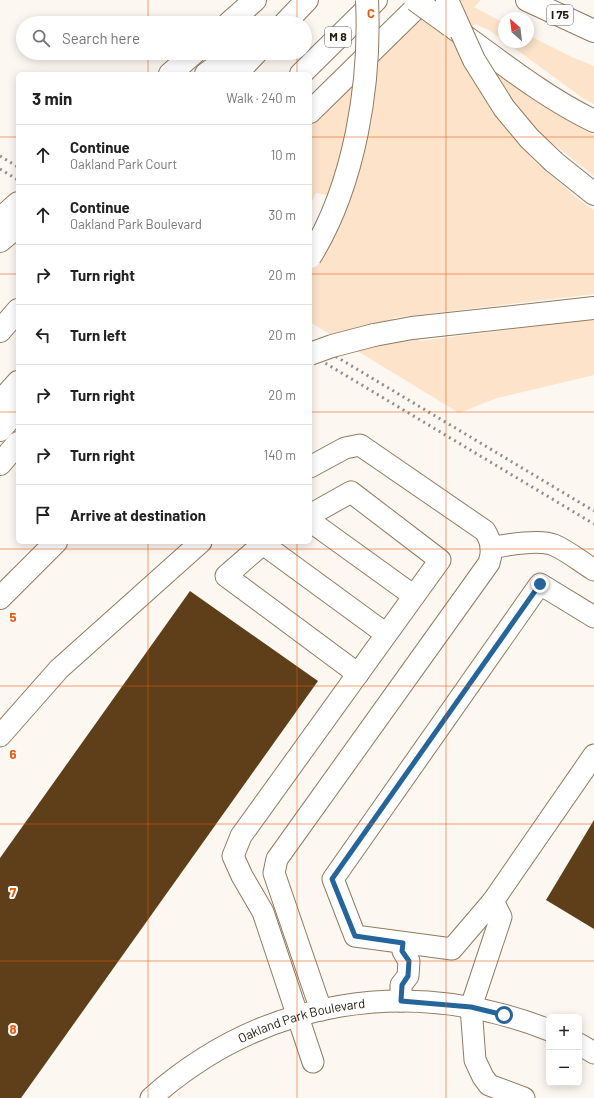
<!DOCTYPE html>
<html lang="en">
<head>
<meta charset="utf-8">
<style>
  :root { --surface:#fff; --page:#f6f6f6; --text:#222; --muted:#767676; --line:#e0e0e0 }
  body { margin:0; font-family:Barlow,sans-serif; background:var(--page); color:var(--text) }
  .controls { position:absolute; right:12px; bottom:12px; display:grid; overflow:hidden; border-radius:6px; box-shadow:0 2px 10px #0003 }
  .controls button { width:36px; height:36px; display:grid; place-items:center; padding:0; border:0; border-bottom:1px solid var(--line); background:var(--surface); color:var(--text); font:20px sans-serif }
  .compass { position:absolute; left:498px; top:12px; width:36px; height:36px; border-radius:50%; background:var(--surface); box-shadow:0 2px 10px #0003; rotate:332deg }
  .stop { position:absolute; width:12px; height:12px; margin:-9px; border:3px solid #25659b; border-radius:50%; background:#fff }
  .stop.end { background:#25659b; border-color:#fff; box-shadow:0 1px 4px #0008 }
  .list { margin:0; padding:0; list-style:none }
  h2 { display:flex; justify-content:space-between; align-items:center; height:52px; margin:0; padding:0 16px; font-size:17px }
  h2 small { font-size:13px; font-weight:400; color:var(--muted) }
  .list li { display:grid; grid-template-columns:26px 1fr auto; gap:12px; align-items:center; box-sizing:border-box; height:60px; padding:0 16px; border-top:1px solid var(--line) }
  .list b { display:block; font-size:15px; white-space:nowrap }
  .list p { margin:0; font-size:13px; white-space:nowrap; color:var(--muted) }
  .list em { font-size:13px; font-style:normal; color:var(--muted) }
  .icon { flex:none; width:22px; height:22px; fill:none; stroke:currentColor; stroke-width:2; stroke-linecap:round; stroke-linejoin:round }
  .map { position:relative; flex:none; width:594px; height:1098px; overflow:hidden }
  .search { position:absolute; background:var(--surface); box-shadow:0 2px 10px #0003; left:16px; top:16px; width:296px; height:44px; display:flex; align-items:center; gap:10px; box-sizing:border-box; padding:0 14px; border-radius:22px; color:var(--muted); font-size:15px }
  .panel { position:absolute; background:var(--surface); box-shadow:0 2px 10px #0003; left:16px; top:72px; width:296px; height:472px; border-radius:6px }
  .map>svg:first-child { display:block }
  .green { fill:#fce3ca }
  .building { fill:#5f3f1a }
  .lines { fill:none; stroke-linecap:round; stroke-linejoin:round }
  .minor-casing { stroke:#927a60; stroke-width:23 }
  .major-casing { stroke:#927a60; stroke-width:24 }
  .highway-casing { stroke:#927a60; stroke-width:24 }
  .minor { stroke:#fff; stroke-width:21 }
  .major { stroke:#fff; stroke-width:22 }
  .highway { stroke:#fff; stroke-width:22 }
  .rail { stroke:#948d84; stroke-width:3; stroke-dasharray:2 4; stroke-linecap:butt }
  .highway-bridge-casing { stroke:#927a60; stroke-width:24; stroke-linecap:butt }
  .highway-bridge { stroke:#fff; stroke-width:22 }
  .route { stroke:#25659b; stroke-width:5 }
  .grid { fill:none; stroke:#e8590c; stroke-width:1; stroke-opacity:0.55 }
  .labels { text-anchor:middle; stroke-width:4; stroke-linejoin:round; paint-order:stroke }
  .shield { fill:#fff; stroke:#655f57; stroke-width:1 }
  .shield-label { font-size:12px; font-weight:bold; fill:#231a0f }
  .street-label { font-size:13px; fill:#231a0f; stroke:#fff }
  .grid-label { font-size:13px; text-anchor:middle; font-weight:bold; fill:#e8590c; stroke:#fff; stroke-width:4; stroke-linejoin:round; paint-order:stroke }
</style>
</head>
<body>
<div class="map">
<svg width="594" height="1098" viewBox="0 0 594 1098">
  <rect width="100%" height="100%" fill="#fcf7f1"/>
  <path class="green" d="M438,0H481L474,7L504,23V41L489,30L475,24L461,42L556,114L594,135V176L547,139L530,157L583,203L594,210V294L392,318L420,341L594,319V375L497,398L459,413L310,322V271L348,199L316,193L310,206V127Z
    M528,35L574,58L594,66V104L584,99L506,42H528Z"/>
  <path class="building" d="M190,591L318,681L21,1098H0V858Z
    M594,820V929L546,900Z"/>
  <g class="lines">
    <g class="minor-casing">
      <g id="minor">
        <path d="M310,467L345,448L360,445L485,531C492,543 493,550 489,563L277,859L274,873L321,1010"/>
        <path d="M310,515L351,492L440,560L241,836L233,856L242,876L263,912L313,1062"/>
        <path d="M310,521L414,596"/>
        <path d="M265,542L226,576L358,674"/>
        <path d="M263,544L386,634"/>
        <path d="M491,548C506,545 540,539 554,545C568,551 581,562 594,570"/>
        <path d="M0,736L59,669L201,542"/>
        <path d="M493,901L452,949L355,936L333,879L540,584L594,617"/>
        <path d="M401,1001V985L408,976L409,961L403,951"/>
        <path d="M579,1044L594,1053"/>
        <path id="s1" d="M151,1098C263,999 409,975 549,1030"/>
        <path d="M524,1098L489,1085L483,1077L475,1060L471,1007L501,917L493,901L594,755"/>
      </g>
    </g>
    <g class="major-casing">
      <path id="major" d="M229,23L255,0
        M170,74L194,53
        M310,112L424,0
        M0,219L18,203
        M0,464L18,443"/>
    </g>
    <g class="highway-casing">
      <path id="highway" d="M527,0L594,31
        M285,23L307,0
        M455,29C500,61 544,97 594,121
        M206,74L235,53
        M236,74L256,53
        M301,74L376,0
        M554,162L594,194
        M0,241L18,226
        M0,331L18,310
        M374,335L412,328L594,308
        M0,402L18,382
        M0,430L18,409
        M0,598L56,542"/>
    </g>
    <use href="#minor" class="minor"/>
    <use href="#major" class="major"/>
    <use href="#highway" class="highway"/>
    <path class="rail" d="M0,156L18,167
      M0,169L18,180
      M310,341L594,511
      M310,354L594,524"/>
    <g class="highway-bridge-casing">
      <path id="highway-bridge" d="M415,0L451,26
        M447,0L474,60L504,108L529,138L554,162
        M310,257C355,185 371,83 367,0
        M310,354L332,346L374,335"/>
    </g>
    <use href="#highway-bridge" class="highway-bridge"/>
  </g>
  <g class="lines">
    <path class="route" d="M504,1015L471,1007L401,1001L402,985L408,976L409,961L402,951L403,943L355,936L332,879L540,584"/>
  </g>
  <path class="grid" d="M148,0V23M297,0V23M446,0V1098M148,53V74M297,53V74M0,137H18M310,137H594M0,274H18M310,274H594M0,412H18M310,412H594M148,542V1098M297,542V1098M0,549H594M0,686H594M0,824H594M0,961H594"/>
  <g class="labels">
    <g class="shield">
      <rect x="547" y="5" width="26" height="20" rx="3"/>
      <rect x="325" y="27" width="26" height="20" rx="3"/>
    </g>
    <g class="shield-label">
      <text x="560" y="19">I 75</text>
      <text x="338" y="41">M 8</text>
    </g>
    <g class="street-label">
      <text dy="5" stroke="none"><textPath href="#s1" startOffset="172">Oakland Park Boulevard</textPath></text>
    </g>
  </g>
  <g class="grid-label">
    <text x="371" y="18">C</text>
    <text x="13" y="622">5</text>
    <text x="13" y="759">6</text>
    <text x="13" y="897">7</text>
    <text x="13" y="1034">8</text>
  </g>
</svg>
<div class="controls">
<button>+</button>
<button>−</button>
</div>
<svg class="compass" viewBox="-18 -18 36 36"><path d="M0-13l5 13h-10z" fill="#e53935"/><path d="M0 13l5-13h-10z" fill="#767676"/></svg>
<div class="stop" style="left:504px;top:1015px"></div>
<div class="stop end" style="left:540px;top:584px"></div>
<div class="search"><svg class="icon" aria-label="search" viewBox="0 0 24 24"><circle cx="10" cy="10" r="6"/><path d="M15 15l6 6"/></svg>Search here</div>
<section class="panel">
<h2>3 min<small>Walk · 240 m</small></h2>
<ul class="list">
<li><svg class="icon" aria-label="ahead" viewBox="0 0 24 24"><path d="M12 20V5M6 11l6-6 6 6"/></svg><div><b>Continue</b><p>Oakland Park Court</p></div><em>10 m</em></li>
<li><svg class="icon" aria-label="ahead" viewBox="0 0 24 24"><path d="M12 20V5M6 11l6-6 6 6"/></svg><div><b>Continue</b><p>Oakland Park Boulevard</p></div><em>30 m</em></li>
<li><svg class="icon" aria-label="right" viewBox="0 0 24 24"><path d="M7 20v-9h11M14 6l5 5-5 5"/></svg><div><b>Turn right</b></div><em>20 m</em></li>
<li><svg class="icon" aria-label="left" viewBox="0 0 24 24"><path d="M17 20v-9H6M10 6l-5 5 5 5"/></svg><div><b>Turn left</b></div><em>20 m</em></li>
<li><svg class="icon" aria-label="right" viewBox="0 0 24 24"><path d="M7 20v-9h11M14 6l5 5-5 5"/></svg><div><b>Turn right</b></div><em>20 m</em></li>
<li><svg class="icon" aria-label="right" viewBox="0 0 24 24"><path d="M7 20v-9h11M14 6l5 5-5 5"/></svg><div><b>Turn right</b></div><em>140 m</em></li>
<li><svg class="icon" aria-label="arrive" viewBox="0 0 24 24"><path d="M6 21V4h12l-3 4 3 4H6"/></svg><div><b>Arrive at destination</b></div></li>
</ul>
</section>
</div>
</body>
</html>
